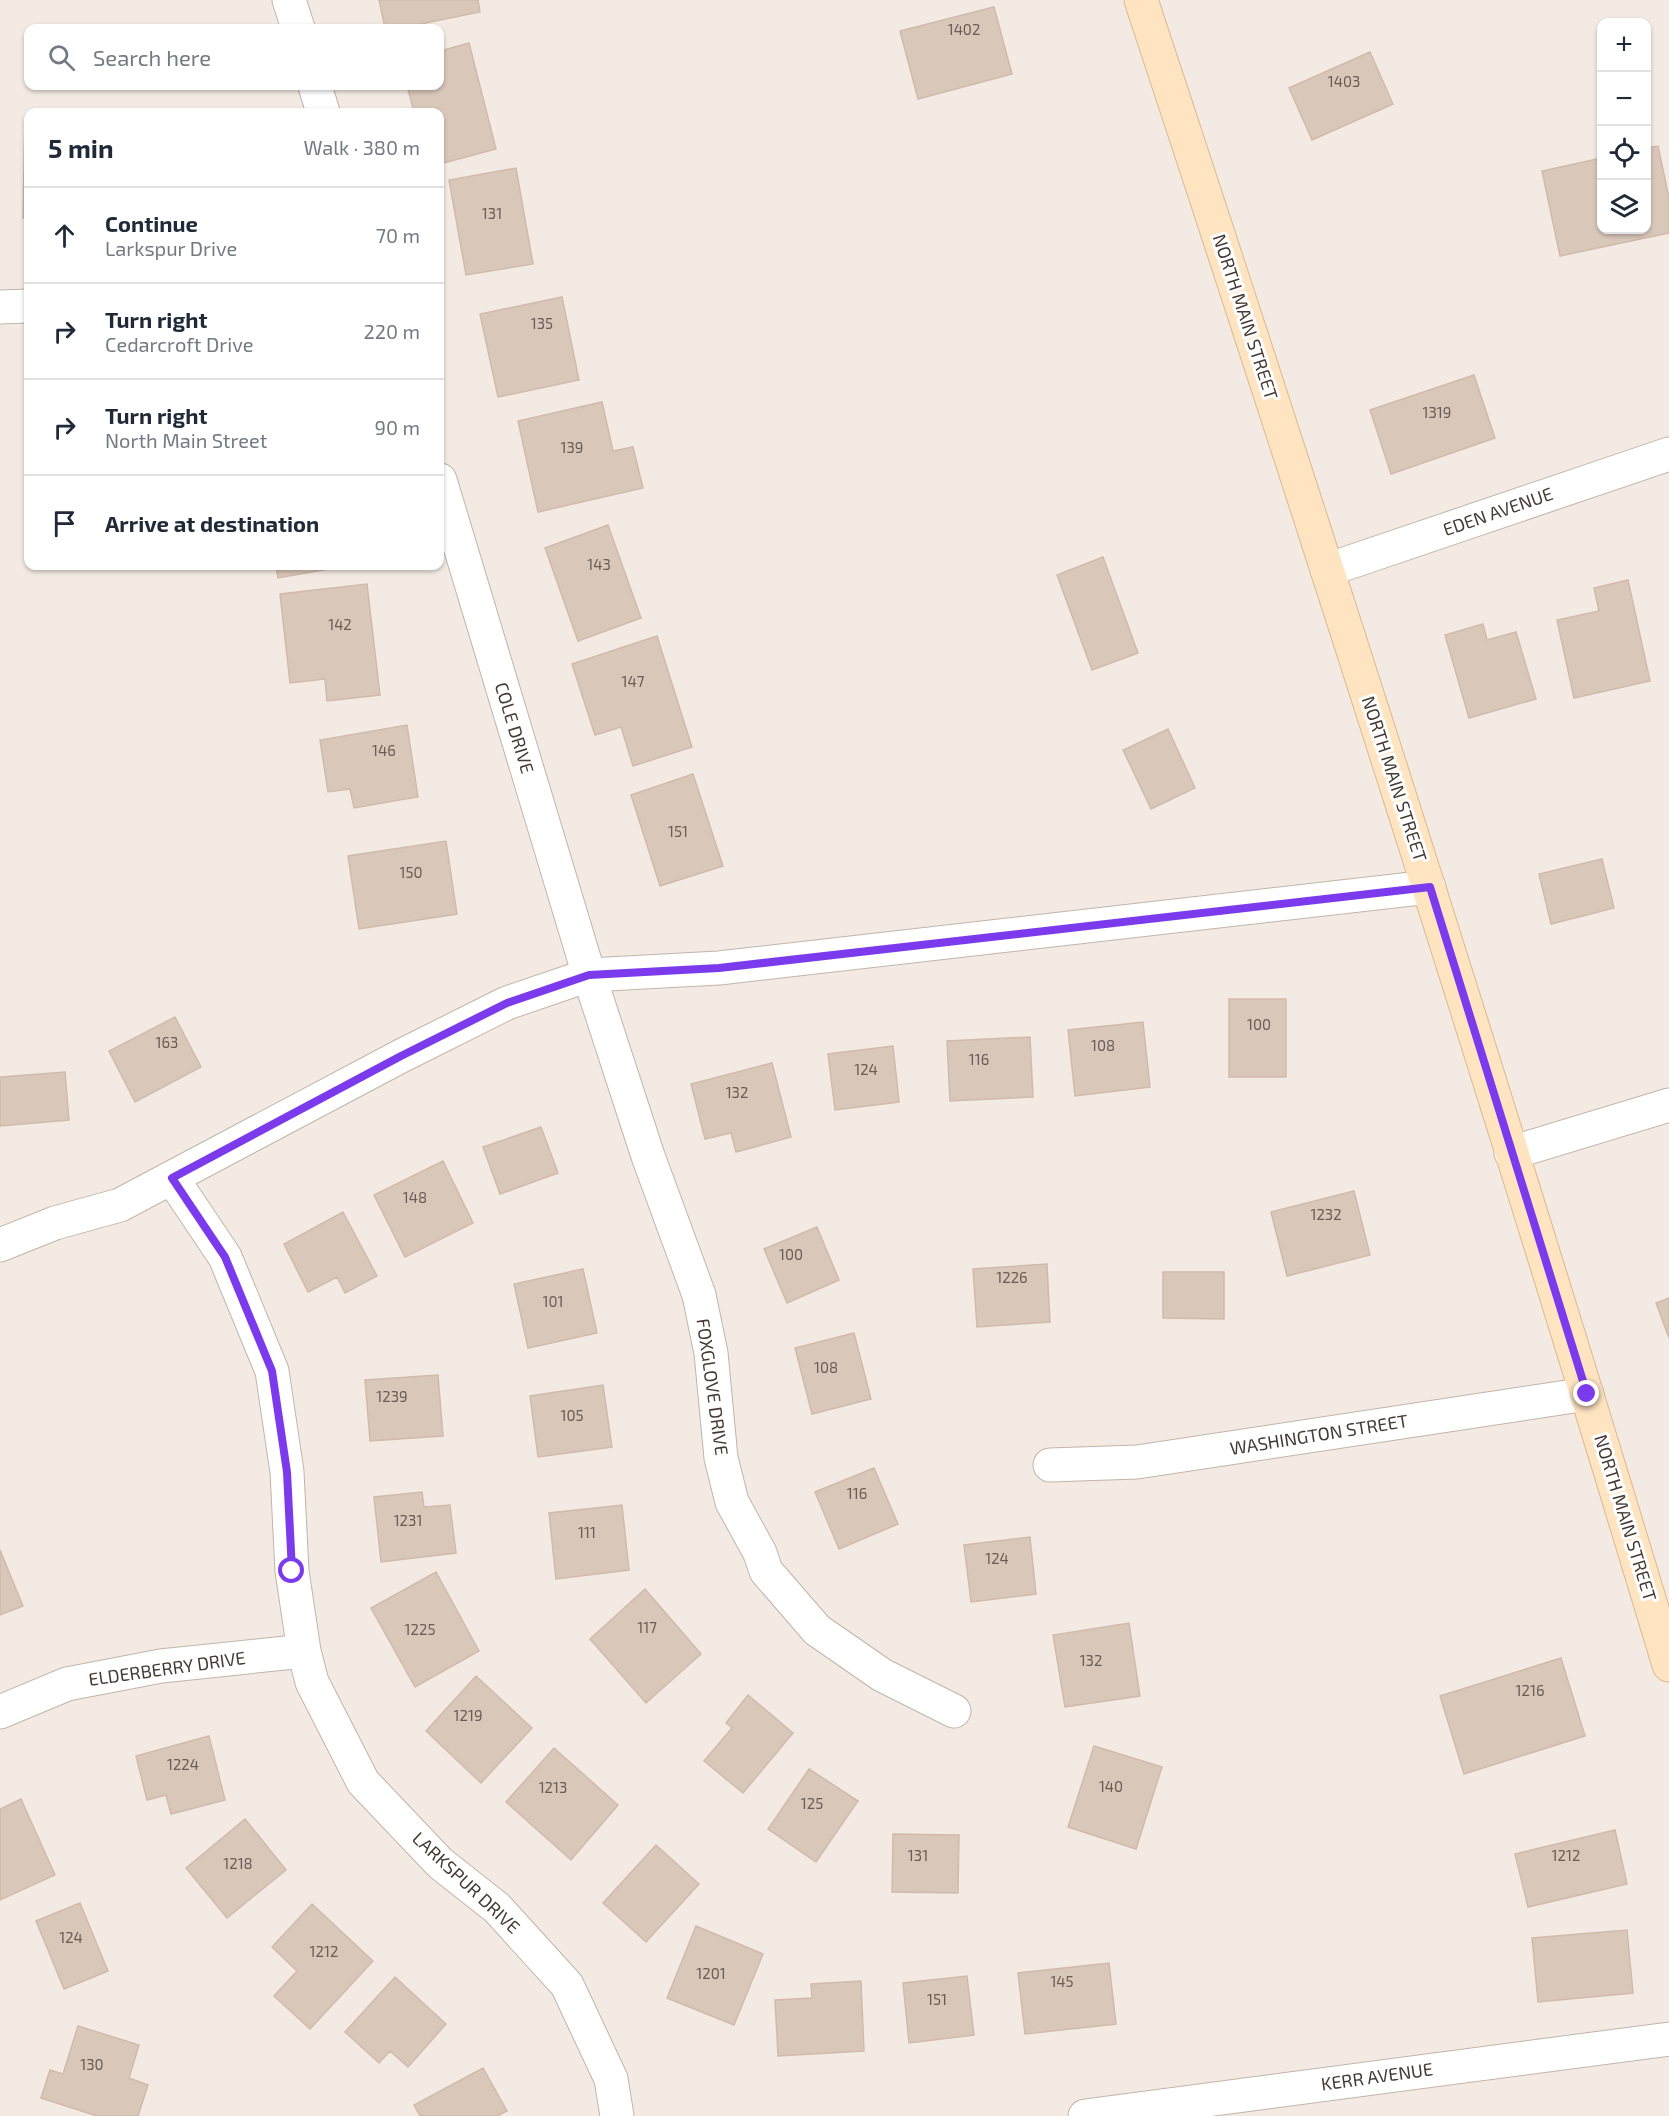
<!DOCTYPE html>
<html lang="en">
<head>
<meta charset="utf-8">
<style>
  :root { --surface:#fff; --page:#f2f2f3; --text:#1f2937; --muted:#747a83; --line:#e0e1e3 }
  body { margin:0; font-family:"Exo 2",sans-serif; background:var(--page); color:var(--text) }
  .controls { position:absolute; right:18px; top:18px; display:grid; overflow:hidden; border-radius:12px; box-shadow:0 2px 4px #0004 }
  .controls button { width:54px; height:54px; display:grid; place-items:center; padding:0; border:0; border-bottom:2px solid var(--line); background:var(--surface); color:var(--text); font:30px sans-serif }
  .stop { position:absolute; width:18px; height:18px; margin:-14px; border:4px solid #7c3aed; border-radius:50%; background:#fff }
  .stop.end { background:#7c3aed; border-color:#fff; box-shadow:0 2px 6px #0008 }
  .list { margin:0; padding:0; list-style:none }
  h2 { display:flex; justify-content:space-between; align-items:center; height:78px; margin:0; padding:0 24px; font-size:26px }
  h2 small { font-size:20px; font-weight:400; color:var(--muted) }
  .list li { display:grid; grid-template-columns:39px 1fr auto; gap:18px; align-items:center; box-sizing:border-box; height:96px; padding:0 24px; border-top:2px solid var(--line) }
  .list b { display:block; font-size:22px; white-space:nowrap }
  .list p { margin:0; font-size:20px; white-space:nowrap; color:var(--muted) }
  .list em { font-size:20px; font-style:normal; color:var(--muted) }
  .icon { flex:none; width:33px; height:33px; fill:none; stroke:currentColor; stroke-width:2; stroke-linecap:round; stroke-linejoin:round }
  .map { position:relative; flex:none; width:1669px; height:2116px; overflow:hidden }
  .search { position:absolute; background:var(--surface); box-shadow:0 2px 4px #0004; left:24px; top:24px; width:420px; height:66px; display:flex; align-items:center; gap:15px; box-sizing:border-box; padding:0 21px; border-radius:12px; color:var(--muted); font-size:22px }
  .panel { position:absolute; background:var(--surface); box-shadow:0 2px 4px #0004; left:24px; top:108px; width:420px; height:462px; border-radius:12px }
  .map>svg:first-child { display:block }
  .building { fill:#d9c7ba; stroke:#d1baaa; stroke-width:1.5 }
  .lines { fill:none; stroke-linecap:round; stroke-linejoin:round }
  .street-casing { stroke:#c2b4a8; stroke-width:35 }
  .secondary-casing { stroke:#dab890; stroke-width:35 }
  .street { stroke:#fff; stroke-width:33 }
  .secondary { stroke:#ffe4c1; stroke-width:33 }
  .route { stroke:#7c3aed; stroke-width:8 }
  .labels { text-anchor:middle; stroke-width:6; stroke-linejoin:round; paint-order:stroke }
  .number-label { font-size:15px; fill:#6a5d55 }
  .street-label { font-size:18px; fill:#453a33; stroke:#fff }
</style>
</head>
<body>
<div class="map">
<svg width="1669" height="2116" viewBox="0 0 1669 2116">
  <rect width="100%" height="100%" fill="#f3ebe3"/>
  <path class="building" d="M379,0H478L480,12L401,28H385Z
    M994,7L1012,74L918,99L900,31Z
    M469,43L496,149L440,164V112H414L407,86H440V51Z
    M1370,52L1393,104L1312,140L1289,88Z
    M25,118H28V218H23Z
    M1658,146L1669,198V233L1560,256L1542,171L1602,158V230H1646V148Z
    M516,168L533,264L466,275L449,180Z
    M562,297L579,380L498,397L480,314Z
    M1474,375L1495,438L1391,474L1370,410Z
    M602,402L613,451L633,447L643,488L538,512L518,421Z
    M608,525L641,618L578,641L545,548Z
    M1103,557L1138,653L1092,670L1057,575Z
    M276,566H346L278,578Z
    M1628,580L1650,681L1574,698L1557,620L1599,611L1594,588Z
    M367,584L380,695L327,701L325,679L290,683L280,594Z
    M1483,624L1487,640L1516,632L1536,699L1469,718L1445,635Z
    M657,636L692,747L633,766L621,727L595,735L572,664Z
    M407,725L418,797L354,808L350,789L328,792L320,740Z
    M1168,729L1195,788L1151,809L1123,750Z
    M693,774L723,866L660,886L631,795Z
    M446,841L457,914L359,929L348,856Z
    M1602,859L1614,908L1551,924L1539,874Z
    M1229,999H1286V1077H1229Z
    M175,1017L201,1067L135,1102L109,1051Z
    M1143,1022L1150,1087L1075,1096L1068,1030Z
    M1030,1037L1033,1097L950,1101L947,1041Z
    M893,1046L899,1102L835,1110L828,1054Z
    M772,1063L791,1137L736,1152L731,1133L705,1139L691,1084Z
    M65,1072L69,1120L0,1126V1077Z
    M541,1127L558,1173L500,1194L483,1147Z
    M443,1161L473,1223L405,1257L374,1195Z
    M1354,1191L1370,1255L1287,1276L1271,1212Z
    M343,1212L377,1276L345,1293L337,1277L308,1292L284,1244Z
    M817,1227L839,1280L787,1303L764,1249Z
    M1047,1264L1050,1322L977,1327L973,1269Z
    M583,1269L597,1333L528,1348L514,1284Z
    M1163,1272H1224V1319L1163,1318Z
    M1669,1298V1338L1656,1303Z
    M854,1333L871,1399L812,1414L795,1348Z
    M438,1375L443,1436L370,1441L365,1380Z
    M603,1385L612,1447L538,1457L530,1396Z
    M874,1468L898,1524L839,1549L815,1492Z
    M422,1492L424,1507L450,1505L456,1553L381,1562L374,1497Z
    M622,1505L629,1570L556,1579L549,1513Z
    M1030,1537L1036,1594L971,1602L964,1545Z
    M0,1550L23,1606L0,1615Z
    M436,1572L479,1651L415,1687L371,1608Z
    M645,1589L701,1654L646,1703L590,1639Z
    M1129,1623L1140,1696L1065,1707L1053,1635Z
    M1561,1658L1585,1736L1464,1774L1440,1696Z
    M476,1676L532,1728L481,1783L426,1731Z
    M748,1695L793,1733L743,1793L704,1761L732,1728L726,1723Z
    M209,1736L225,1800L171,1814L166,1795L147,1800L136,1756Z
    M1094,1746L1162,1767L1136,1849L1068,1827Z
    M554,1748L618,1805L571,1860L506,1802Z
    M809,1769L858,1801L816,1862L768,1829Z
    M21,1799L55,1875L0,1900V1809Z
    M245,1819L286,1870L227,1918L186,1868Z
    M1615,1830L1627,1884L1528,1907L1515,1854Z
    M893,1834L959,1835L958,1893L892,1892Z
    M656,1845L699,1884L646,1942L603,1903Z
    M80,1903L108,1971L64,1989L36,1921Z
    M312,1904L373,1961L310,2029L274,1996L297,1971L272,1947Z
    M696,1926L763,1954L734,2025L667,1998Z
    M1627,1930L1633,1993L1538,2002L1532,1938Z
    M1109,1963L1116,2024L1025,2034L1018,1973Z
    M967,1976L974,2035L909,2043L903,1983Z
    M395,1977L446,2024L408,2067L390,2051L379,2063L345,2032Z
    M861,1981L864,2051L778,2056L775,2000L812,1998L811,1984Z
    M78,2026L139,2045L129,2078L148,2085L138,2116H97L41,2098L50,2070L63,2074Z
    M483,2068L507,2111L497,2116H420L414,2105Z"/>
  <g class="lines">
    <g class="street-casing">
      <path id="street" d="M289,0L298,28
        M315,86L323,112
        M0,307L28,306
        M440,480L589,975L648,1156L699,1295L711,1353L721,1458L732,1502L760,1553L766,1571L817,1630L882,1675L954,1711
        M1327,570L1669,454
        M1511,1153L1669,1105
        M172,1178L225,1257L272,1371L287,1472L292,1571L304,1651L312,1682L363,1782L440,1863L497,1908L567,1985L611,2079L617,2116
        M0,1245L55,1223L120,1205L401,1056L507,1003L589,975L719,968L1429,887
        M1050,1465L1137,1462L1587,1394
        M0,1712L67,1684L161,1666L304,1651
        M1085,2116L1669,2039"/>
    </g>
    <g class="secondary-casing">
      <path id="secondary" d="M1141,0C1324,553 1501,1107 1669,1665"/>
    </g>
    <use href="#street" class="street"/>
    <use href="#secondary" class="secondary"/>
  </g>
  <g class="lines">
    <path class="route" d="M292,1571L287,1472L272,1371L225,1257L172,1178L401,1056L507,1003L589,975L719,968L1430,887L1587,1394"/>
  </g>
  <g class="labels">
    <g class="number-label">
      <text x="964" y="35">1402</text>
      <text x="1344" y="87">1403</text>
      <text x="492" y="219">131</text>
      <text x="542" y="329">135</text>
      <text x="1437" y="418">1319</text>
      <text x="572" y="453">139</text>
      <text x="599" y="570">143</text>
      <text x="340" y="630">142</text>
      <text x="633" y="687">147</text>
      <text x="384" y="756">146</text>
      <text x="678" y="837">151</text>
      <text x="411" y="878">150</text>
      <text x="1259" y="1030">100</text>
      <text x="167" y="1048">163</text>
      <text x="1103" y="1051">108</text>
      <text x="979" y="1065">116</text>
      <text x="866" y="1075">124</text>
      <text x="737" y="1098">132</text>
      <text x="415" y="1203">148</text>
      <text x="1326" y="1220">1232</text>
      <text x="791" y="1260">100</text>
      <text x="1012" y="1283">1226</text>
      <text x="553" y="1307">101</text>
      <text x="826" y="1373">108</text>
      <text x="392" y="1402">1239</text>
      <text x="572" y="1421">105</text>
      <text x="857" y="1499">116</text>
      <text x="408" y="1526">1231</text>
      <text x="587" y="1538">111</text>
      <text x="997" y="1564">124</text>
      <text x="647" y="1633">117</text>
      <text x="420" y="1635">1225</text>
      <text x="1091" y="1666">132</text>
      <text x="1530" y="1696">1216</text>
      <text x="468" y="1721">1219</text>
      <text x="183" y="1770">1224</text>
      <text x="1111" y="1792">140</text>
      <text x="553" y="1793">1213</text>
      <text x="812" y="1809">125</text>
      <text x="918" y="1861">131</text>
      <text x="1566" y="1861">1212</text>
      <text x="238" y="1869">1218</text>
      <text x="71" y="1943">124</text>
      <text x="324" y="1957">1212</text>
      <text x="711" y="1979">1201</text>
      <text x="1062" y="1987">145</text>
      <text x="937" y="2005">151</text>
      <text x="92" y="2070">130</text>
    </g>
    <g class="street-label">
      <text transform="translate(1245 317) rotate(72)" y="6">NORTH MAIN STREET</text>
      <text transform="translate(1498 512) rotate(-19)" y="6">EDEN AVENUE</text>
      <text transform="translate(514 728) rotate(73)" y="6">COLE DRIVE</text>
      <text transform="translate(1394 779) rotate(72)" y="6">NORTH MAIN STREET</text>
      <text transform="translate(712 1387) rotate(82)" y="6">FOXGLOVE DRIVE</text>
      <text transform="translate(1319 1435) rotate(-9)" y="6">WASHINGTON STREET</text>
      <text transform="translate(1625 1518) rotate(73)" y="6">NORTH MAIN STREET</text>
      <text transform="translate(167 1669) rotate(-8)" y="6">ELDERBERRY DRIVE</text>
      <text transform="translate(466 1883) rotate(43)" y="6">LARKSPUR DRIVE</text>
      <text transform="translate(1377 2077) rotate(-8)" y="6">KERR AVENUE</text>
    </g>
  </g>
</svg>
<div class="controls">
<button>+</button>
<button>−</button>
<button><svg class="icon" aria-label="locate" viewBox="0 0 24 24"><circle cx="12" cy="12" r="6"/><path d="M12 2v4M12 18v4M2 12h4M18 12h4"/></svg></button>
<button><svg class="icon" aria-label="layers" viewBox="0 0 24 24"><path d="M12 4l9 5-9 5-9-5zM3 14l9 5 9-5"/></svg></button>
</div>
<div class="stop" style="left:292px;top:1571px"></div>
<div class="stop end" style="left:1587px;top:1394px"></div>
<div class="search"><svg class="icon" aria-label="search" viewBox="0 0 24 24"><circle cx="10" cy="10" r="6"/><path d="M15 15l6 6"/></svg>Search here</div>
<section class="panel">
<h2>5 min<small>Walk · 380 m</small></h2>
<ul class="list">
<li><svg class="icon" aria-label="ahead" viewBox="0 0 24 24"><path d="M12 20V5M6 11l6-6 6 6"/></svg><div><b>Continue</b><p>Larkspur Drive</p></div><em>70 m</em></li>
<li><svg class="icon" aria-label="right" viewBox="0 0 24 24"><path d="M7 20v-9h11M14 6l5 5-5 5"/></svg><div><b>Turn right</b><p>Cedarcroft Drive</p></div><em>220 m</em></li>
<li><svg class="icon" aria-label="right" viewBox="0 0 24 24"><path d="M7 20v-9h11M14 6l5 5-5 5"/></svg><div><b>Turn right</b><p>North Main Street</p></div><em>90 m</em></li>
<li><svg class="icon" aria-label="arrive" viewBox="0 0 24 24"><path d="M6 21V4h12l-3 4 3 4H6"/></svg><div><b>Arrive at destination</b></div></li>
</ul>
</section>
</div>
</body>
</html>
